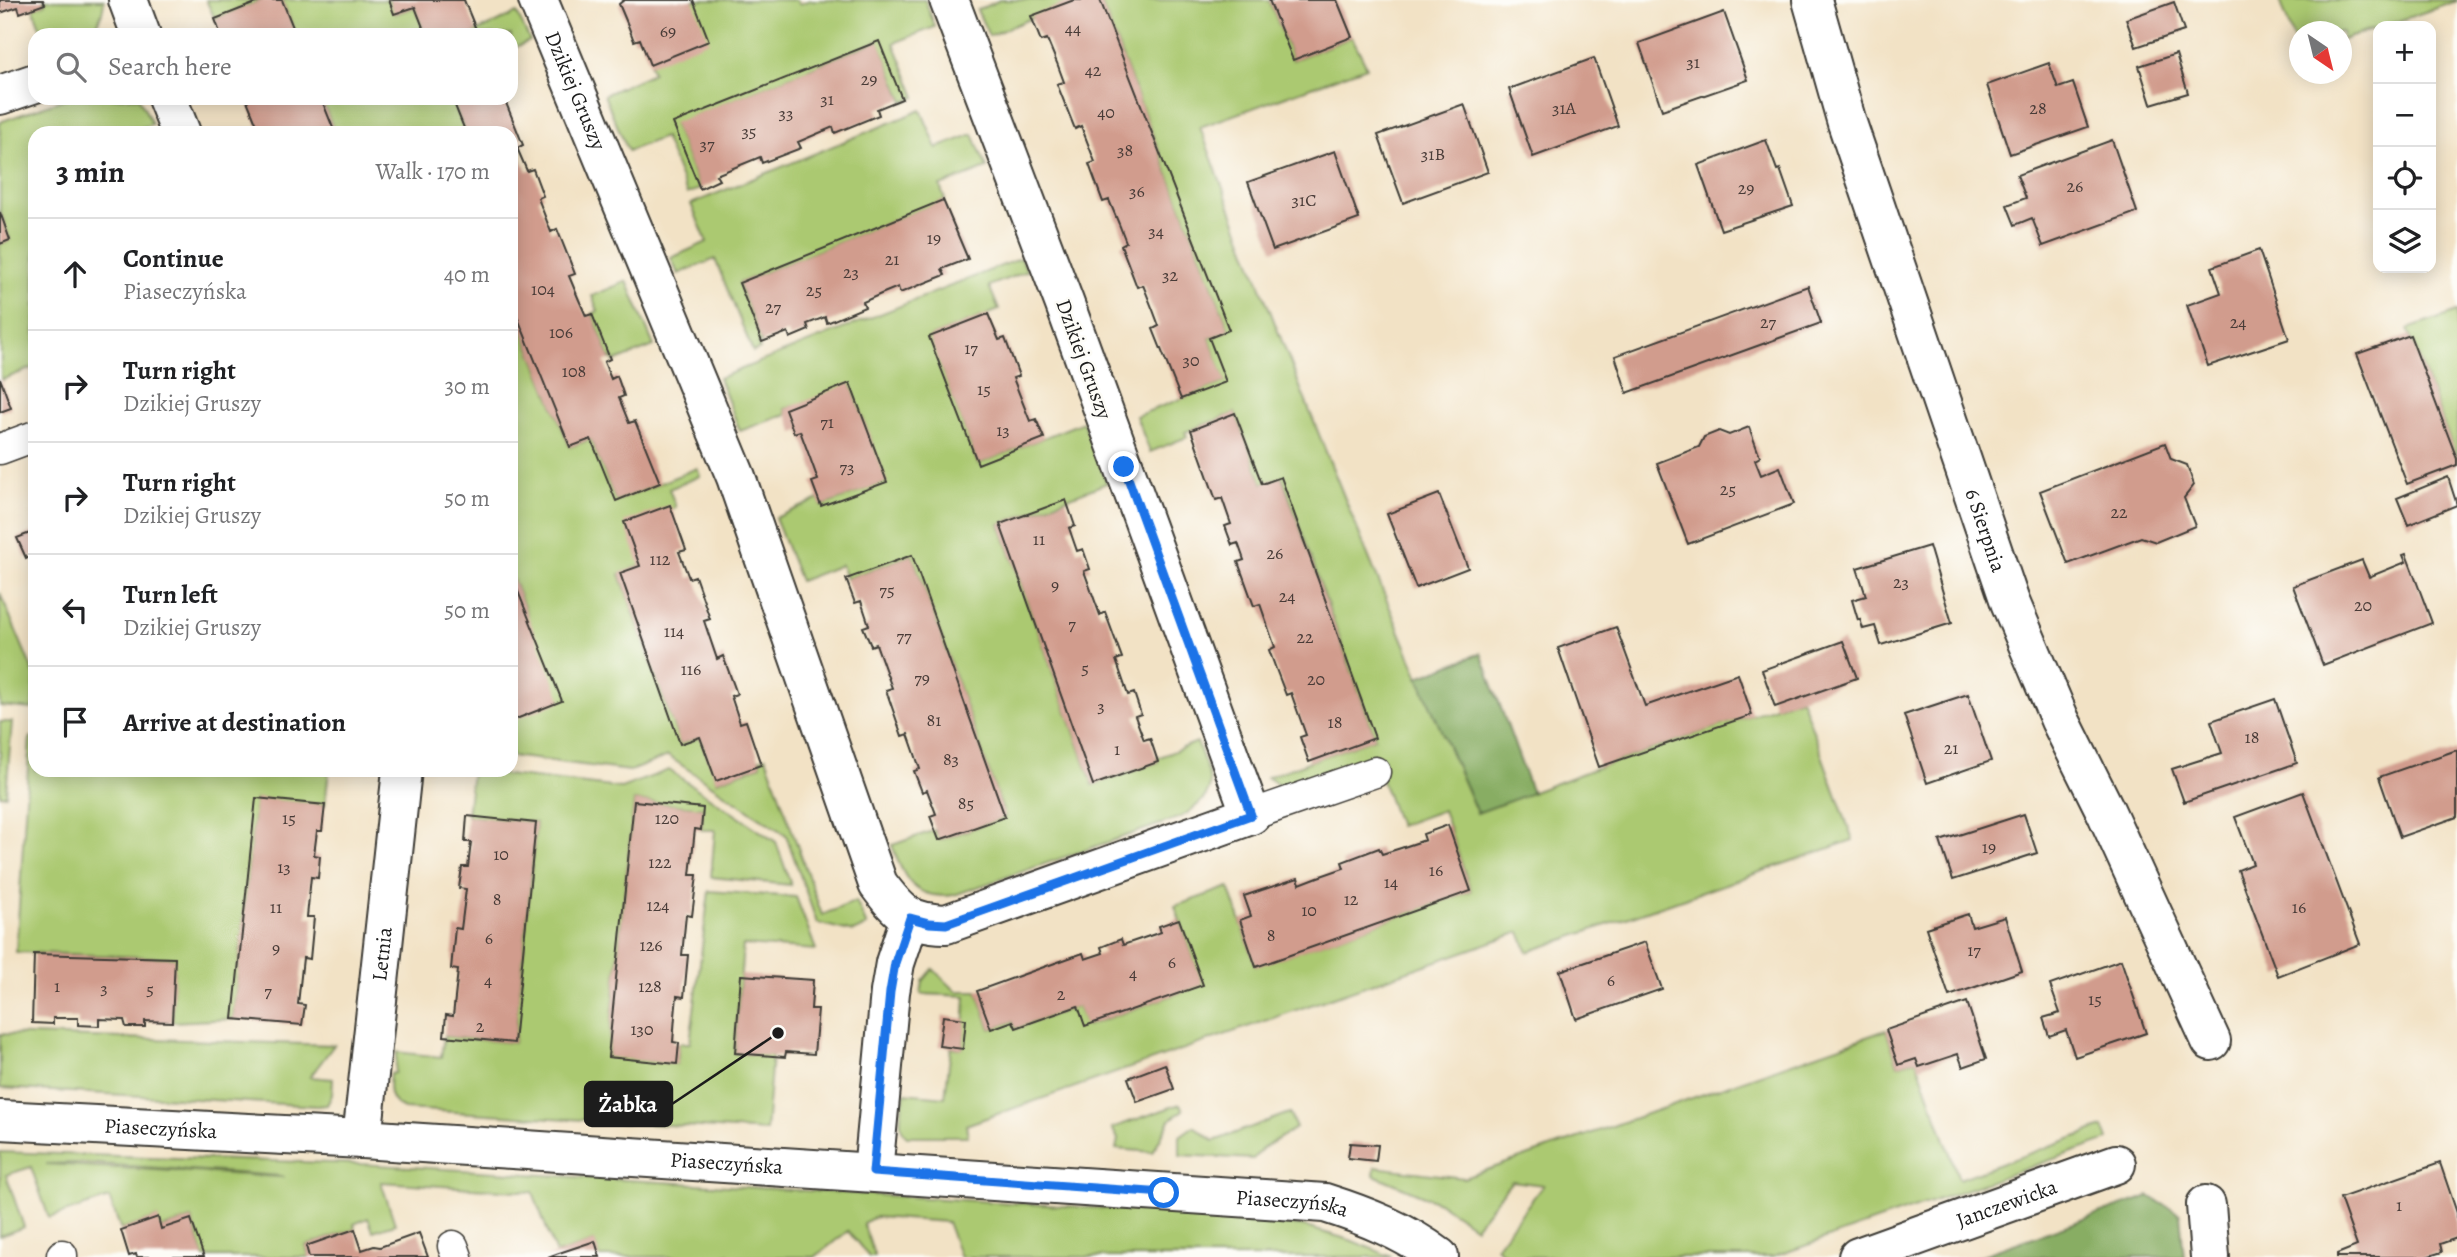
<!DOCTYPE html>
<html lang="en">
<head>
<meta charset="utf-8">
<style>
  :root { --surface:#fff; --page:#f2f2f2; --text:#202124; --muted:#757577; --line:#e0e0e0 }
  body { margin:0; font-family:Alegreya,serif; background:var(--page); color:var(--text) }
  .controls { position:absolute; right:21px; top:21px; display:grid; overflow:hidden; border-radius:14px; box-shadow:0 4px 18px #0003 }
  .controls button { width:63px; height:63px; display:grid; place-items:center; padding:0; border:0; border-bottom:2px solid var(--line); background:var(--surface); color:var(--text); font:35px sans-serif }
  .compass { position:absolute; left:2289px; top:21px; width:63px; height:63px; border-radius:50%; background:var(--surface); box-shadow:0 4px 18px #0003; rotate:145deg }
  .stop { position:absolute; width:21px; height:21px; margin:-16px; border:5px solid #1a73e8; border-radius:50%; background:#fff }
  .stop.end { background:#1a73e8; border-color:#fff; box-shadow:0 2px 7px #0008 }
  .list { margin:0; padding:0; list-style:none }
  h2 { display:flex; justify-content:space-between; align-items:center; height:91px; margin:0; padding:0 28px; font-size:30px }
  h2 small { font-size:23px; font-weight:400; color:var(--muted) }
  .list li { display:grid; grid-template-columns:46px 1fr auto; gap:21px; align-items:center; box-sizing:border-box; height:112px; padding:0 28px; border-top:2px solid var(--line) }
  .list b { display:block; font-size:26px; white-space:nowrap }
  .list p { margin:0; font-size:23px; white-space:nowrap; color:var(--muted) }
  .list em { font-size:23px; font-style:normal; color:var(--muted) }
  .icon { flex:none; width:38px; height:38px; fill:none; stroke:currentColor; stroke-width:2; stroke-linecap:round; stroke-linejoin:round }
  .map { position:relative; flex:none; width:2457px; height:1257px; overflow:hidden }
  .search { position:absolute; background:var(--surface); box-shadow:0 4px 18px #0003; left:28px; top:28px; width:490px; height:77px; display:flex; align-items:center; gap:18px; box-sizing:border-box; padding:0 24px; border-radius:21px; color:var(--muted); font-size:26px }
  .panel { position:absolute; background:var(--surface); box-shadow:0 4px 18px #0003; left:28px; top:126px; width:490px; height:651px; border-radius:21px }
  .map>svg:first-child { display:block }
  .green { fill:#abc971; stroke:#647246; stroke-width:2; fill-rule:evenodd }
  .forest { fill:#88ad63; stroke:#526440; stroke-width:2 }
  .building { fill:#d19c8d }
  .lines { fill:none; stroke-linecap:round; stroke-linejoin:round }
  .lane-casing { stroke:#3c3a35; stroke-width:33 }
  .street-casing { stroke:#3c3a35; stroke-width:42 }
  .lane { stroke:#fff; stroke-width:30 }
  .street { stroke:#fff; stroke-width:38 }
  .route { stroke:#1a73e8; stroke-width:9 }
  .labels { text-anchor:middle; stroke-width:5; stroke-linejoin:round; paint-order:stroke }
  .number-label { font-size:18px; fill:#493c38 }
  .street-label { font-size:21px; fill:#1c1c1c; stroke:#fdfcf7 }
  .leader { fill:none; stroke:#1c1c1c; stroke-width:2.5 }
  .callout-dot { fill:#1c1c1c; stroke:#fdfcf7; stroke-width:2.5 }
  .callout { fill:#1c1c1c; stroke:#1c1c1c; stroke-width:2.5 }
  .callout-label { font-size:23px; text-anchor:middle; font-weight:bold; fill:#fff }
</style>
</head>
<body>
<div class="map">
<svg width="2457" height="1257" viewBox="0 0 2457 1257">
  <rect width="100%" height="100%" fill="#fdfcf7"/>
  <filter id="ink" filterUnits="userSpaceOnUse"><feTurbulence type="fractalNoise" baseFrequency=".0143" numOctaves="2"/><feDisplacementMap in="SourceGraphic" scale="14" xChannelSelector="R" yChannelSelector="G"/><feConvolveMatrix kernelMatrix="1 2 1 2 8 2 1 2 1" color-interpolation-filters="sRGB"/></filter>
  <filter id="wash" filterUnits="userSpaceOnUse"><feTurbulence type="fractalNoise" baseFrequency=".00686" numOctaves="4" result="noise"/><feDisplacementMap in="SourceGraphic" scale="28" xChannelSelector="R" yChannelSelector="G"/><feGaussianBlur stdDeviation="1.57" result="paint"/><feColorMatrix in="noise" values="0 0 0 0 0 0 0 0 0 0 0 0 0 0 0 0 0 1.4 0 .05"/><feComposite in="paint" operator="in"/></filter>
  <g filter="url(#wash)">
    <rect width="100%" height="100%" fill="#f2e2c5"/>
    <path class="green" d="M43,0H104C103,15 98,25 87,35H43L33,8L45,4Z
      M206,0H263L215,19Z
      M282,0H389L395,14L415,7L426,35H296Z
      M693,0H797L799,4L810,0H925L935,27L894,43L916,97L904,102L878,41L674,124L700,189L687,194L664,137L628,151L604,95L653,73L650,65Z
      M1000,0H1074L989,36L977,10Z
      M1100,0H1269L1293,60L1352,37L1367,67L1200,127C1286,358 1379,587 1477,813L1599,767L1801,698L1853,840L1528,952L1520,932L966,1125L968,1136H907C895,1127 903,1107 905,1093L945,1097L951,1048H963L966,996L921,994L923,981L933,969L956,991H977L991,1029L1013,1021L1016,1028L1078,1006L1086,1026L1202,985L1175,906L1229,887L1256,966L1471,891L1443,810L1399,826L1373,757L1287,786L1279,785L1267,777L1375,738L1282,477L1262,484L1235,413L1185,432L1187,437L1150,452L1136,416L1225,382L1209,338L1229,330Z
      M2280,0H2457V1L2342,40V32H2300L2299,55Z
      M517,13L530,41L511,49V35H469Z
      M67,98H139L152,124L128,133H35V367L1,380L0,244L10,240L0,211V122Z
      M321,98H452L466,133H335Z
      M921,110L937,148L973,134L987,168L940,186L945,200L739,283L762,342L758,344L760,349L753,352L715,259L678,274L671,258L707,242L691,204Z
      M1021,258L1027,271L989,286L999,310L930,337L978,464L1083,422L1107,483L1000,524L1093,785L1158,762L1157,758L1197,742C1211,782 1222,791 1181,817L954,895C914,901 903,878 892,845L935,830L940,840L1005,817L912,555L846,579L841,565L800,581L775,518L819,499L822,506L886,482L851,386L785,409L787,414L740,431L719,378Z
      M627,281L654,346L614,362L613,358L610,359L592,314L598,311L592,296Z
      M511,301L570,447L591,439L616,501L697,468L700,476L669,489L676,507L671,510L640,566L620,574L680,744L700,737L717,781L761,765L760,759L766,757L822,915L856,901L867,926L853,932L817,923L786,835L668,756L630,771L511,756V721L527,614L511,574Z
      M2457,312V459L2408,329Z
      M0,593L35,676L32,709L0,706Z
      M0,722H12L6,795H0Z
      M30,737L35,738V770H329L325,805L256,799L233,1019L172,1022L174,958L16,952Z
      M669,770L776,842L791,885L711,877L715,830H701L703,808L634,801L608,1056L677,1064L679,1043H690L709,891L796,897L816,950L743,945L735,1053L772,1055L766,1131L404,1109C388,1102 388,1090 390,1074L395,1073L397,1052L441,1057L444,1036L514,1043L536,823L467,816L472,771L621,788Z
      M1886,1030L1898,1065L1916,1059L1959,1179L2103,1127L2108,1140L1773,1257H1508L1496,1247L1543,1185L1512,1181L1475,1227L1438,1202L1374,1175L1375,1167L1464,1178Z
      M0,1034L334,1045L310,1077L333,1079L332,1095L327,1105L317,1106L0,1088Z
      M1180,1104L1183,1110L1170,1120L1153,1152L1116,1149L1118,1139L1112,1128Z
      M1289,1113L1296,1128L1262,1149L1253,1159L1180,1155V1136L1194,1126L1214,1141Z
      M0,1152L360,1164L1163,1212L1302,1226L1350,1240L1392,1257H960L947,1222L875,1217L863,1223L875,1257H869L848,1231L815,1257H730L729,1254L721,1257H600L594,1242L556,1254L533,1192L381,1182L395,1224L373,1231L368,1218L354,1224L355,1229L306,1246L309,1257H204L191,1219L161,1229L157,1218L121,1230L109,1198L49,1218L31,1167L6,1175L24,1227L0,1236ZM80,1163L281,1176L282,1177L46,1164Z"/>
    <path class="forest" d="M1481,653L1532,793L1477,813L1418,677Z
      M2149,1196L2180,1214L2184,1257H1977Z"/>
    <g id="blocks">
      <path class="building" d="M0,0H43L45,4L20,13L18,7L0,13Z
        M263,0H282L296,35H221L215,19Z
        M389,0H464L477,32L469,35H426L415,7L394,14Z
        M624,0H693L709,41L650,65L640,39L634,41L627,23L619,4Z
        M1074,0H1100L1229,330L1209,338L1226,382L1181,399L1153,329L1159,326L1153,310L1143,285L1137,287L1121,245L1126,242L1119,224L1109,200L1103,202L1089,164L1095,162L1081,126L1075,129L1057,84L1064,82L1057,63L1047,39L1041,41L1031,16Z
        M1269,0H1337L1352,37L1293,60Z
        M2174,2L2184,31L2136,47L2126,19Z
        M1724,12L1748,80L1662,110L1639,43Z
        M879,41L902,99L877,109L879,115L835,133L833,127L798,142L801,148L762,163L760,157L716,175L719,180L700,189L673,123Z
        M2176,54L2188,93L2151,104L2139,66Z
        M1594,58L1618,126L1533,157L1509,89Z
        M2049,63L2058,88L2073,83L2088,127L2010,154L1987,85Z
        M246,98H321L335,133H267L264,127L259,130Z
        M452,98H504L523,145L517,148L527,171L533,169L543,196L538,198L551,232L557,229L575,274L569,276L579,300L586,316L592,314L610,359L604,362L611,379L617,376L624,396L619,398L629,423L635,421L660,483L616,501L591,439L570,447L511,301V133H466Z
        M1464,104L1488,172L1403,203L1378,135Z
        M1766,140L1777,170L1780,169L1793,206L1721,230L1698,165Z
        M2112,140L2137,212L2043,246L2032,218L2015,225L2007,205L2026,198L2017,175Z
        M1335,151L1359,219L1273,250L1248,182Z
        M943,200L968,259L942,269L945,275L900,293L898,287L881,294L863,302L865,307L827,323L825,317L807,324L809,330L790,338L788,332L762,342L739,283Z
        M0,212L10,240L0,244Z
        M2259,250L2289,339L2208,366L2187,305L2221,293L2212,267Z
        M1808,286L1821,323L1627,393L1615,356Z
        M988,314L999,340L1005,338L1019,376L1013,378L1030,421L1036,419L1044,438L978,464L929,337Z
        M2410,335L2457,459V465L2407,484L2357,354Z
        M0,378L11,408L0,412Z
        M850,383L887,482L821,506L812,482L818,480L809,455L800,431L794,433L785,409Z
        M1235,413L1262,484L1281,477L1375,738L1309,762L1300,737L1306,735L1291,693L1286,695L1276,669L1269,650L1275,647L1260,604L1254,606L1238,562L1244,560L1238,543L1232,545L1225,526L1231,524L1222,498L1216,500L1191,430Z
        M1749,427L1760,457L1755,460L1761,475L1780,467L1794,504L1688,544L1657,463L1699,447L1704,437L1719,431L1729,435Z
        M2165,443L2171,459L2187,465L2194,485L2184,498L2195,526L2156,542L2141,537L2068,564L2040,491Z
        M2448,477L2457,505L2408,525L2397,498Z
        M1439,494L1468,568L1416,588L1387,514Z
        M1066,500L1075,526L1069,528L1077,551L1083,549L1090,569L1084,571L1100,615L1105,612L1122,658L1116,660L1128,695L1134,693L1141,714L1135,716L1144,740L1150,738L1158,762L1093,785L1000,524Z
        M670,505L686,550L679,552L689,578L695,576L710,619L704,621L717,659L723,656L737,694L731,696L740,723L746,721L761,765L716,781L700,737L680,744L620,573L640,566L624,522Z
        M35,531V565L31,555L26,558L17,538Z
        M1929,546L1952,623L1881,645L1875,626L1863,629L1860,619L1858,620L1852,600L1866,596L1857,568Z
        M2406,554L2432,623L2323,665L2293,586L2362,560L2369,577L2406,562L2403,555Z
        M912,555L1005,817L939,840L930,816L936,814L927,790L922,792L914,771L920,769L914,751L908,734L902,736L886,690L892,688L885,669L876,644L871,646L863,627L869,625L861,601L855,603L846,579Z
        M511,574L562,701L511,721Z
        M1616,627L1645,706L1738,674L1752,715L1599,767L1558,648Z
        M1843,641L1857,678L1775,707L1762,670Z
        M1968,694L1991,761L1927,783L1904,715Z
        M2275,699L2297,763L2184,802L2172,769L2222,753L2211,721Z
        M2457,750V817L2400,837L2379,777Z
        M2303,792L2360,944L2278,976L2238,870L2253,864L2235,817Z
        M256,798L325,805L322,831H317L314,855L320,856L318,878L311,877L307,917H314L310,959L303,958L298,1004L305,1005L302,1025L233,1019Z
        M634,801L703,808L701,830L695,829L690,875H697L692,916L686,915L682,955H688L684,997L677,996L675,1016L673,1042L679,1043L677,1064L608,1057Z
        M2024,814L2037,853L1953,880L1940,841Z
        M467,816L536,823L514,1043L444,1036L446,1015L453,1016L458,970L451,969L455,928L461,929L466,889L459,888L462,867H468L471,842H465Z
        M1448,825L1471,891L1256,967L1240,920L1251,916L1244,896L1298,878L1300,884L1318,877L1344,868L1342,862L1379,848L1382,854L1401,848L1425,840L1423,834Z
        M1968,914L1972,927L2005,917L2022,971L1949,996L1926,928Z
        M1179,919L1203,985L1085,1026L1078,1006L1016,1028L1013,1021L991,1029L977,991L1083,953L1085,959L1103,953L1101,947L1121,939L1123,945L1161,932L1159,926Z
        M1645,942L1662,989L1576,1019L1560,971Z
        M34,954L175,958L172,1022L145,1021V1027H126L124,1020L99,1019V1026L78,1025V1018H53V1024L32,1023Z
        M2121,960L2146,1033L2075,1057L2066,1030L2049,1036L2043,1018L2060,1013L2050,985Z
        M741,975L813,980L811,1009H818L814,1054L786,1052L785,1057L735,1053Z
        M1967,1002L1986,1059L1963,1067L1958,1054L1919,1067L1916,1059L1898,1065L1886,1030Z
        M943,1016L966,1019L963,1049L939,1046Z
        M1165,1064L1174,1089L1137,1102L1128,1078Z
        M1350,1143L1378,1145L1376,1161L1348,1158Z
        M2440,1163L2457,1213V1238L2440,1244L2442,1252L2426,1257H2337V1254L2357,1246L2340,1198Z
        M158,1217L161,1229L191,1219L204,1257H137L136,1254L129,1256L121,1230Z
        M355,1229L362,1250L374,1246L380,1247L419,1233L428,1257H309L306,1246Z
        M595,1241L600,1257H548L556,1254Z"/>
    </g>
  </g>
  <g filter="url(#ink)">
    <use href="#blocks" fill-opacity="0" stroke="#3c3a35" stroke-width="2"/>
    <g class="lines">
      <g class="lane-casing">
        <path id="lane" d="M0,449L35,436
          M1251,815L1375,772
          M453,1246L457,1257
          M62,1255V1257"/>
      </g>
      <g class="street-casing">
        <g id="street">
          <path d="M128,0L141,35"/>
          <path id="s1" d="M538,0L736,477L878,884C899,912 908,923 946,924L1251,815L1064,302L949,0"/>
          <path id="s2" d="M1812,0L1847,123L2010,602L2060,720L2105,810L2211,1041"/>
          <path d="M0,95L35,83"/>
          <path d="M167,98L181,133"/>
          <path id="s3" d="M0,1120L362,1139L1325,1203C1366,1216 1404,1231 1439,1257"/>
          <path id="s4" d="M362,1139L402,770"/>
          <path d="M873,1172L890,992L895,963L910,918"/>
          <path d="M2206,1205L2210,1257"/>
          <path id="s5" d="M1858,1257L2116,1164"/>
        </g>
      </g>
      <use href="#lane" class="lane"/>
      <use href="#street" class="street"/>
    </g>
  </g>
  <g class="lines" filter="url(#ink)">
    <path class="route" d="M1124,467L1251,815L946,924L929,923L910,918L895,963L890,992L873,1172L1164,1193"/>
  </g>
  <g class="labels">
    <g class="number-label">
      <text x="1073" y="34">44</text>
      <text x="668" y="37">69</text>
      <text x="1693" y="68">31</text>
      <text x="1093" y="76">42</text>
      <text x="869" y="85">29</text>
      <text x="827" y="105">31</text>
      <text x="1564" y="114">31A</text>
      <text x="2038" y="114">28</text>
      <text x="1106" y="118">40</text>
      <text x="786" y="119">33</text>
      <text x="749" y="137">35</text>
      <text x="707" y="150">37</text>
      <text x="1125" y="156">38</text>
      <text x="1433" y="160">31B</text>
      <text x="2075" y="192">26</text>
      <text x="1746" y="194">29</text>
      <text x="1137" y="197">36</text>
      <text x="1304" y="206">31C</text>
      <text x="1156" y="237">34</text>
      <text x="934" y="244">19</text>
      <text x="892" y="265">21</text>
      <text x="851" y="278">23</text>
      <text x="1170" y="281">32</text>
      <text x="543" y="295">104</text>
      <text x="814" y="296">25</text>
      <text x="773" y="313">27</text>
      <text x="1768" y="328">27</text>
      <text x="2238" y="328">24</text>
      <text x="561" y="338">106</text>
      <text x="971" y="354">17</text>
      <text x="1191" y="366">30</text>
      <text x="574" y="377">108</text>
      <text x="984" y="395">15</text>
      <text x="827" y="428">71</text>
      <text x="1003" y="436">13</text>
      <text x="847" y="473">73</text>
      <text x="1728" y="495">25</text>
      <text x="2119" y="518">22</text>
      <text x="1039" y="545">11</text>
      <text x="1275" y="559">26</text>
      <text x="660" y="565">112</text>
      <text x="1901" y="588">23</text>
      <text x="1055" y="591">9</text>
      <text x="887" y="596">75</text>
      <text x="1287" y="602">24</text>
      <text x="2363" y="611">20</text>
      <text x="1072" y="630">7</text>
      <text x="674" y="637">114</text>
      <text x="904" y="642">77</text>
      <text x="1305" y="643">22</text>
      <text x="1085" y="674">5</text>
      <text x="691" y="675">116</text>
      <text x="922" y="684">79</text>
      <text x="1316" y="685">20</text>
      <text x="1101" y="712">3</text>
      <text x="934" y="726">81</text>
      <text x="1335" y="728">18</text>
      <text x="2252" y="743">18</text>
      <text x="1951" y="754">21</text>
      <text x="1117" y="755">1</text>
      <text x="951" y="765">83</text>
      <text x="966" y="809">85</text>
      <text x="289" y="824">15</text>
      <text x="667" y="824">120</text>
      <text x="1989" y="853">19</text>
      <text x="501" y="860">10</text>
      <text x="660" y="868">122</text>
      <text x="284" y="873">13</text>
      <text x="1436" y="876">16</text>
      <text x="1391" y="888">14</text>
      <text x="497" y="905">8</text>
      <text x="1351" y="905">12</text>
      <text x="658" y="911">124</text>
      <text x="276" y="913">11</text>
      <text x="2299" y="913">16</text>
      <text x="1309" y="916">10</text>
      <text x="1271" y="941">8</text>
      <text x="489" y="944">6</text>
      <text x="651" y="951">126</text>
      <text x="276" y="954">9</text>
      <text x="1974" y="956">17</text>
      <text x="1172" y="968">6</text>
      <text x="1133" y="979">4</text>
      <text x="488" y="986">4</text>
      <text x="1611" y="986">6</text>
      <text x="57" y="992">1</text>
      <text x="650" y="992">128</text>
      <text x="104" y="994">3</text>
      <text x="150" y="995">5</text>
      <text x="268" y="997">7</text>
      <text x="1061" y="1000">2</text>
      <text x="2095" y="1005">15</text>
      <text x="480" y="1032">2</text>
      <text x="642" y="1035">130</text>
      <text x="2399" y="1211">1</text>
    </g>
    <g class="street-label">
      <text dy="7" stroke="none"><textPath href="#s1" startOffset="98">Dzikiej Gruszy</textPath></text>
      <text transform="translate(1084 359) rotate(70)" y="7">Dzikiej Gruszy</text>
      <text dy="7" stroke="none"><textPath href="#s2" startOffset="558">6 Sierpnia</textPath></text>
      <text dy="7" stroke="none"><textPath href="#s4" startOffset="186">Letnia</textPath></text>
      <text dy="7" stroke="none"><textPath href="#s3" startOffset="161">Piaseczyńska</textPath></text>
      <text dy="7" stroke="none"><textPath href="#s3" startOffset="728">Piaseczyńska</textPath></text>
      <text dy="7" stroke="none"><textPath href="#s5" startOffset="158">Janczewicka</textPath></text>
      <text dy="7" stroke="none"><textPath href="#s3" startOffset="1295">Piaseczyńska</textPath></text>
    </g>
  </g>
  <path class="leader" d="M778 1033L672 1104"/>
  <circle class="callout-dot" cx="778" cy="1033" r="7"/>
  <rect class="callout" x="585" y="1082" width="87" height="44" rx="7"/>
  <g class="callout-label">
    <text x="628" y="1112">Żabka</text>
  </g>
</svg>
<div class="controls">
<button>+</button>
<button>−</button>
<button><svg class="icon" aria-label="locate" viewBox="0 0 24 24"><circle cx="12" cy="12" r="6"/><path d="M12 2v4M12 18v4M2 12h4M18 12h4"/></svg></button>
<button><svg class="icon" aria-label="layers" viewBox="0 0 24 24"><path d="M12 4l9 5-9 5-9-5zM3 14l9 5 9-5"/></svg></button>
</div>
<svg class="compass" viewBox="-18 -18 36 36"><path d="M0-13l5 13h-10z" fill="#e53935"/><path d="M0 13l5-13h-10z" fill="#757577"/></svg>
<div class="stop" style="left:1164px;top:1193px"></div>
<div class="stop end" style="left:1124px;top:467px"></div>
<div class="search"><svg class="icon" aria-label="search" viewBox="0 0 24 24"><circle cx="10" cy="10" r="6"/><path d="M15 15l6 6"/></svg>Search here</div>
<section class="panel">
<h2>3 min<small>Walk · 170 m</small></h2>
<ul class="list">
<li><svg class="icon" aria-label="ahead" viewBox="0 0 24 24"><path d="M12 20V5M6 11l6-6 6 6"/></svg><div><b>Continue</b><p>Piaseczyńska</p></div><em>40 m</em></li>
<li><svg class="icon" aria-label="right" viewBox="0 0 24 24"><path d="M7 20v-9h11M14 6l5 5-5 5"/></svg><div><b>Turn right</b><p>Dzikiej Gruszy</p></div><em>30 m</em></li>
<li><svg class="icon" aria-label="right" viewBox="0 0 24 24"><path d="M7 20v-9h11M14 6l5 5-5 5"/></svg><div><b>Turn right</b><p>Dzikiej Gruszy</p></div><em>50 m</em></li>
<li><svg class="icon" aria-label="left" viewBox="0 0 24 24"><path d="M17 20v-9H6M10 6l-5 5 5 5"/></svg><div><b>Turn left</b><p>Dzikiej Gruszy</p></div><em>50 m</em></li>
<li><svg class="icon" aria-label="arrive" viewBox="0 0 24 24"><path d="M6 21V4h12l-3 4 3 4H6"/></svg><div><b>Arrive at destination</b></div></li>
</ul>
</section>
</div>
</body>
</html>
